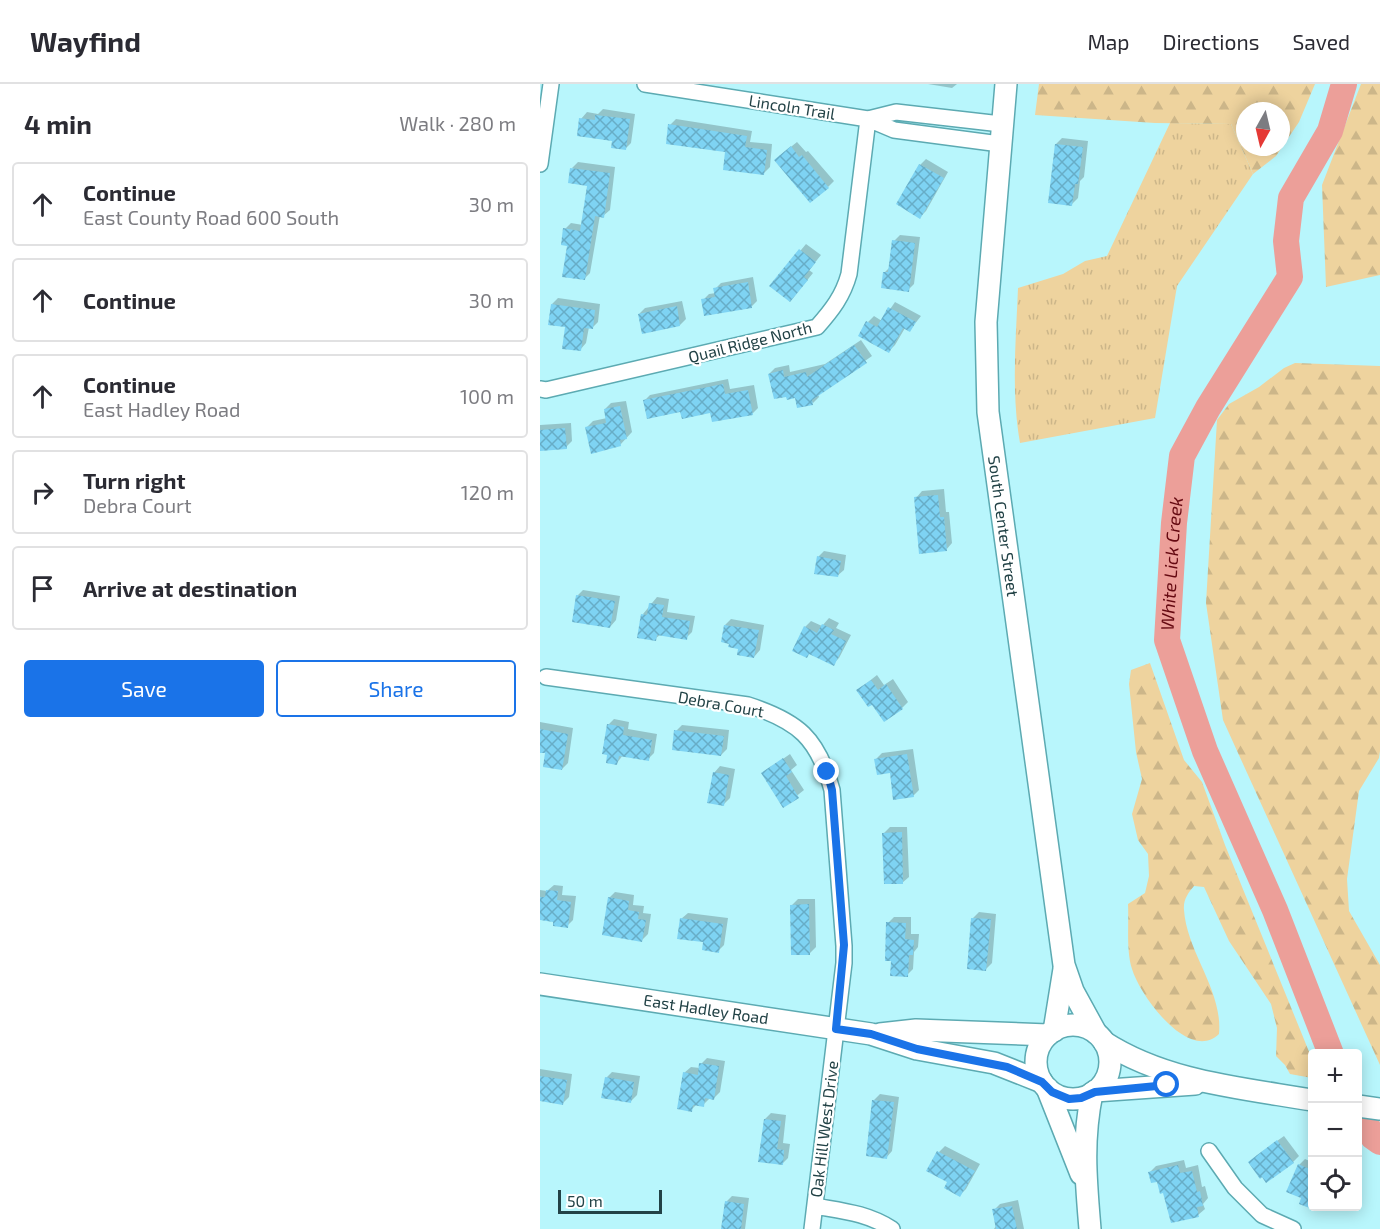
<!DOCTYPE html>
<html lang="en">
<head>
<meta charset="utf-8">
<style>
  :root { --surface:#fff; --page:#f7f7f7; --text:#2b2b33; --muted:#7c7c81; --line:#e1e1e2; --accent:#1a73e8 }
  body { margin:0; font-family:"Exo 2",sans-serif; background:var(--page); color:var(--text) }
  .controls { position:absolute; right:18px; bottom:18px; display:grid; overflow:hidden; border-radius:6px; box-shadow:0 3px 15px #0003 }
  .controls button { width:54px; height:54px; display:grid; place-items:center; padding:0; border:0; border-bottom:2px solid var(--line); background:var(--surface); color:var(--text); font:30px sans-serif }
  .compass { position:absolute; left:696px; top:18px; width:54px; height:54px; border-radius:50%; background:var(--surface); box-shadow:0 3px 15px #0003; rotate:188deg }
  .scale { position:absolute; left:18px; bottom:15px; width:104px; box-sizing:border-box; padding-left:6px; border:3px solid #224246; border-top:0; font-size:16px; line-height:21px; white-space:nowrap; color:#224246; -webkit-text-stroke:4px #fff; paint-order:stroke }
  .stop { position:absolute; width:18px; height:18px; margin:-14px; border:4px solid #1a73e8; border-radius:50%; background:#fff }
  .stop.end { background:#1a73e8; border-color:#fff; box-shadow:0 2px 6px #0008 }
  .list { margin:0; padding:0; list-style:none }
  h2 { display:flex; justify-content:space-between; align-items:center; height:78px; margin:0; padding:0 24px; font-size:26px }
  h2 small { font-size:20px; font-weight:400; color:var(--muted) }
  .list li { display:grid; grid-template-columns:39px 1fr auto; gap:18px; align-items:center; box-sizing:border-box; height:84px; margin:0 12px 12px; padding:0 12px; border:2px solid var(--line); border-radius:6px }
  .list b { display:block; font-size:22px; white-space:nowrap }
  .list p { margin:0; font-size:20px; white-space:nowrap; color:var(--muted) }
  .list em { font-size:20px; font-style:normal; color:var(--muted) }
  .actions { display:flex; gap:12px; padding:18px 24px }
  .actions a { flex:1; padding:14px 0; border:2px solid var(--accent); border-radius:6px; text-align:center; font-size:21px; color:var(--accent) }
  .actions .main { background:var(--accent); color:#fff }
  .icon { flex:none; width:33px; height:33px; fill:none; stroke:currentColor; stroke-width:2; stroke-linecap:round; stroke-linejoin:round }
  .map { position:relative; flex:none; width:840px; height:1145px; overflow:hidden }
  header { display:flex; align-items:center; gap:36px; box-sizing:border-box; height:84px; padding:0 30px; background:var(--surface); border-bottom:2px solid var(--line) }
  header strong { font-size:28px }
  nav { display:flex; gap:33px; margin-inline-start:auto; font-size:21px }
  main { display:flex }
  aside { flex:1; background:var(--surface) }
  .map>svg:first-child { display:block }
  .grass { fill:url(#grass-tufts) }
  .forest { fill:url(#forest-firs); fill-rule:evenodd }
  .shadow { fill:#0003 }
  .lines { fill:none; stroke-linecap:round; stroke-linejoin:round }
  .river { stroke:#ec9f99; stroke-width:26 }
  .building { fill:url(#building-cross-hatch) }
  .street-casing { stroke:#5caab2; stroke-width:18 }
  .secondary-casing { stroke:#5caab2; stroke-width:24 }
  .street { stroke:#fff; stroke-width:15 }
  .secondary { stroke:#fff; stroke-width:21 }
  .route { stroke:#1a73e8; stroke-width:8 }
  .labels { text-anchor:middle; stroke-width:4.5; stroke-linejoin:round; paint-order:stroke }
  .street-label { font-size:16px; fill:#224246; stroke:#fff }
  .water-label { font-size:18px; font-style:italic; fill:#650911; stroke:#fff }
</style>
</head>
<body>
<header>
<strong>Wayfind</strong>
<nav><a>Map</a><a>Directions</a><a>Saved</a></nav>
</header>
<main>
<aside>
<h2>4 min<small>Walk · 280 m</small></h2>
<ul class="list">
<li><svg class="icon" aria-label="ahead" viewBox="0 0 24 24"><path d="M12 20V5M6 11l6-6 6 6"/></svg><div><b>Continue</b><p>East County Road 600 South</p></div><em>30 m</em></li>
<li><svg class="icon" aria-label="ahead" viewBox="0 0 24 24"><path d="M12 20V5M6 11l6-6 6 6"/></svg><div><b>Continue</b></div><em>30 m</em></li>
<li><svg class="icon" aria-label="ahead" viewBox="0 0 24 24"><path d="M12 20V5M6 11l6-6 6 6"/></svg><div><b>Continue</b><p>East Hadley Road</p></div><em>100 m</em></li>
<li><svg class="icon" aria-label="right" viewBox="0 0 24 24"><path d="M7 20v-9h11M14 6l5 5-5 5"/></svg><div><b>Turn right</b><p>Debra Court</p></div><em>120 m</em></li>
<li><svg class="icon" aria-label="arrive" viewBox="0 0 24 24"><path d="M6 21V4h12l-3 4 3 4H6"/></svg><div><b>Arrive at destination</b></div></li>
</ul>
<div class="actions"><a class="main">Save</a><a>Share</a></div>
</aside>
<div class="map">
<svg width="840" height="1145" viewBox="0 0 840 1145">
  <defs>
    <pattern id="grass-tufts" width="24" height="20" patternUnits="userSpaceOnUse" patternTransform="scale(1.5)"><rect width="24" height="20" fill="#eed39e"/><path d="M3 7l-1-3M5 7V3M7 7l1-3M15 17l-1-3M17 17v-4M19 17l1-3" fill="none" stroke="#ccb689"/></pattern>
    <pattern id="forest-firs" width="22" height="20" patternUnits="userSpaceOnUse" patternTransform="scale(1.5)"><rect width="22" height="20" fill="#eed39e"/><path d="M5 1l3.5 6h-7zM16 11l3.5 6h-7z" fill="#ccb689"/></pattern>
    <pattern id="building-cross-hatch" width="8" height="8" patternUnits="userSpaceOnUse" patternTransform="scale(1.5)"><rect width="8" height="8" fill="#7ed3f3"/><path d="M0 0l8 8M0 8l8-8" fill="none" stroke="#67adc7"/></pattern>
  </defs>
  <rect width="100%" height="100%" fill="#b8f6fc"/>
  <path class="grass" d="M630,39L691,40L713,90L637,202L615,334L480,359C471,308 476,255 478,204L523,190L545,177L567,172Z"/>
  <path class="forest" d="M499,0H775L759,38L736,72L713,90L691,40L615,39L495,31ZM705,27H741V63H705Z
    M821,0H840V191L786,203L782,101Z
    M755,279L840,282V667L839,674L819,707L807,795L809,827L840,881V981L683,636L666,519L677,336L689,320L719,303L744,284Z
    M610,579L644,676L662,698L685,761L772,975V994L750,990L745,981L736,972L737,944L731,920L689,857L664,803L654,802C648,809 643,816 644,826C647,869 683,906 679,950C649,979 600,912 592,885C586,866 589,841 588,820L605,809L609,792L608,770L598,756L592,730L602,695L596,668L589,600L591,586Z"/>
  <path class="shadow" d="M388,0H417L412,4Z
    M63,25L95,30L91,59L85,65L41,35L47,28L58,30Z
    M136,35L212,47L210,58L232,60L230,83L224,89L186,67L130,41Z
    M522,54L548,57L544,93L540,97L538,114L532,120L516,60Z
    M257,58L266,68L268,67L294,97L288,103L242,70Z
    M386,75L408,88L386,127L380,133V81Z
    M38,78L75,83L70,126L63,132L60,131L50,189L44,195L29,161L25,145L31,139L43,141L48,100L32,84Z
    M360,151L380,153L374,200L368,206L345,188L351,182L354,157Z
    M266,160L281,171L269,186L273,189L256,210L231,202Z
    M213,193L217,217L211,223L163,216L169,210L176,209L175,205L181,199Z
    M18,214L60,220L58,238L52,244L49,243L46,259L40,266L12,220Z
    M142,217L146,235L140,241L99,230L105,224Z
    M355,218L381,232L370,246L365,244L355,261L349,267L328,238L334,232L342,237Z
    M321,256L332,272L278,310L279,313L273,319L256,312L229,290L235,284L249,281L250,288L285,280Z
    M188,295L190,305L214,301L218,324L212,330L142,327L104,317L110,311Z
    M86,317L92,348L80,361L47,343L53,337L67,334L65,325L71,319Z
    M31,339L32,357L26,363L0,365V341Z
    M404,405L406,428H409L412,459L406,466L376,414L382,407Z
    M284,467L306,471L304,486L297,492L278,473Z
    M43,506L80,512L76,536L70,543L37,512Z
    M117,513L129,515L127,528L155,532L152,548L146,554L121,550L115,555L103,530Z
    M289,534L299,539L296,544L311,551L299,574L293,580L265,543L271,537L282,542Z
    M191,535L224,541L220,566L214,573L200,564L185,541Z
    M337,591L344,601L353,595L368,618L362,624L333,618L318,606Z
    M74,635L89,638L88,645L117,650L114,669L108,675L83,671L77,679L68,641Z
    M0,638L33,644L28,679L22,685L7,668L0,667Z
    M142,641L189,646L187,665L181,671L136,647Z
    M373,665L379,706L373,712L351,687L336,675L342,669Z
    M250,670L257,681L251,686L264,706L244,722L223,689Z
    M180,682L195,685L190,714L184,720L174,689Z
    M350,743H367L369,793L362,799L344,749Z
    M14,801L23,802L22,811L36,812L33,836L27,842L15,837L0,835V806L7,807Z
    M75,808L94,811L93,821L104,822L103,829L111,830L108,850L102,856L69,814Z
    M258,815H275L276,863L270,869L252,821Z
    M439,828L456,830L452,879L446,885L433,834Z
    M148,829L188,834L184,861L178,867L141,835Z
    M354,833H371V850H379L378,863L374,868L373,885L367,891L352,876L348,839Z
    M167,974L185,977L180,1008L174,1014H170L163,1021L157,1020L151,1026L144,989L151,983L160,984L161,980Z
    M0,985L32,990L29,1013L23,1019L0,1016Z
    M72,988L100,992L97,1011L90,1018L66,994Z
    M340,1010L359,1013L352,1067L346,1074L334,1016Z
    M231,1029L246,1031L243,1059L250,1060L248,1074L242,1080L225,1035Z
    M744,1052L759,1072L753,1078L716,1072Z
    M405,1062L440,1080L426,1105L420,1111L409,1098L389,1087L399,1068Z
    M765,1075L772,1078V1122H775L773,1124L761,1119L763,1113L759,1081Z
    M644,1076L646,1084L658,1081L662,1103L665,1102L668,1114L663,1120L665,1125L658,1131L624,1107L618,1096L610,1088L616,1082Z
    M192,1112L209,1114L205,1145H183L186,1118Z
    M478,1116L484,1145H454L457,1140L454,1126L460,1120Z"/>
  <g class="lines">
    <g class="river">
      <path id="s1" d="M791,970L735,826L665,667L627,556L634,439L642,372L668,324L750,193L746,157L751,114L790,47L804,0"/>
      <path d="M818,1025L833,1053L840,1058"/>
    </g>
  </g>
  <path class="building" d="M55,31L90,35L86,66L71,64L72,57L37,52L39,34L55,36Z
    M128,40L207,52L205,63L227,66L224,91L183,86L185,68L126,60Z
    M515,60L543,63L538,100H535L532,122L508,119Z
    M251,62L259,73L262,71L289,104L270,119L234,76Z
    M379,80L404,94L380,135L356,120Z
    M30,84L70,89L64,134L55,132L45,196L22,193L27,162L21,161L23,144L40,147L47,102L28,99Z
    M352,156L375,159L369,208L341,204L343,188H348Z
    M259,165L276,178L264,193L268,196L250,218L229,202Z
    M208,198L212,224L164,232L161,215L175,213L173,204Z
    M11,220L55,226L53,245L44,244L41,267L22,265L25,243L8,241Z
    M137,222L140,242L102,250L98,230Z
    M348,223L376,238L370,248L363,244L349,269L318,252L326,237L337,243Z
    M314,261L327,279L272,316L273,321L257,324L255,314L247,316L246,313L234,315L228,290L243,286L244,293L266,288L267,293Z
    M183,300L185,310L208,306L213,331L172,338L170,329L142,335L140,328L107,335L103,316Z
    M80,322L87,355L80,356L81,362L51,370L45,343L66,339L64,325Z
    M25,344L27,365L0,367V346Z
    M398,411L400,433H404L407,467L379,470L374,413Z
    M277,472L301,477L298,493L274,490Z
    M36,511L75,517L70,544L32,538Z
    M109,519L124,521L122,533L150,537L147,556L117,551L116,557L97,554L101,530L107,531Z
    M282,540L294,546L291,550L306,557L294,582L269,570L267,574L252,567L264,542L277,549Z
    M184,541L219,546L214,574L197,571L198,565L188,563L189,560L181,558Z
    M331,596L338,606L346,600L363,625L344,638L332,621L328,623L316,606Z
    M67,640L84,643L83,651L112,656L109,677L79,672L77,681L66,679L67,671L62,670Z
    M0,645L28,650L22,686L3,683L5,669H0Z
    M134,646L184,652L181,672L132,666Z
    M367,670L374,713L353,716L350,689L337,691L334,675Z
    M243,674L252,688L246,692L259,714L243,724L221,689Z
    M173,688L189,691L184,722L167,719Z
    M362,748L363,800H344L342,749Z
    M6,806L18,807L17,816L31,818L28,844L13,842V838L0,836V813H5Z
    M68,813L89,817L88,826L99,828L98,835L106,836L102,858L62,851Z
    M269,820L270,871H251L250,821Z
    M140,834L183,840L179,869L162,866L163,858L137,855Z
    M431,834L451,835L446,887L427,885Z
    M346,838L366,839L365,855L374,856L373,871H369L368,893L350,892L351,877H345Z
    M159,979L179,982L174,1016L165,1014L164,1023L153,1021L152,1028L137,1025L143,988L158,991Z
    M0,992L27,996L23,1021L0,1017Z
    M65,993L94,998L91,1019L61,1014Z
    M332,1016L354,1018L347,1075L326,1072Z
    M224,1035L241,1037L237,1065L244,1066L243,1081L218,1078Z
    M737,1056L754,1079L726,1099L722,1093L720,1095L708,1078Z
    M397,1067L435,1087L420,1113L404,1104L407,1098L386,1087Z
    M758,1080L772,1086V1125L759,1120L761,1114L746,1108Z
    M638,1081L640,1089L652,1087L657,1108L660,1107L663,1122L657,1123L659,1133L631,1139L623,1109L620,1110L617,1098L611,1099L608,1088Z
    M185,1117L204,1120L201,1145H181Z
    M472,1122L477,1145H456L452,1125Z"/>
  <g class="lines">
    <g class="street-casing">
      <path id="street" d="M105,0L328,35L354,46L460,60
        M328,35L356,28L461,40
        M0,80L11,0
        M0,305L6,306L277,243C292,226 303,212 309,190L328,35
        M6,593L208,621C258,637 278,654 292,706L304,862V879L272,1145
        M669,1067L695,1104L722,1131L753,1145
        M275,1122C303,1127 327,1129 352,1145"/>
    </g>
    <g class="secondary-casing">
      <g id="secondary">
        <path id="s2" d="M466,0L446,238L448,328L524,881L533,907L556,949"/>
        <path id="s3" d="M0,900L331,950L377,965L454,979L502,998"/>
        <circle cx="533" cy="978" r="37"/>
        <path d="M514,947L524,885"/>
        <path d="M340,950L376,946L508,951"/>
        <path d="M564,958C626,998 702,1004 772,1016"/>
        <path d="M507,1004L541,1090"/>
        <path d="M555,1007L655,1000"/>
        <path d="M818,1022L840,1025"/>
        <path d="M550,1145C546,1097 542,1057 552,1009"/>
      </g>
    </g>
    <use href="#street" class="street"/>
    <use href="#secondary" class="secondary"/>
  </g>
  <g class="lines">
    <path class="route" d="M287,688L292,706L304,861L296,945L331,950L377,965L467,983L502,998L512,1008L529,1015L541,1014L555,1008L627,1001"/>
  </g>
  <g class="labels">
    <g class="street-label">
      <text transform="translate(252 23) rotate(9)" y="6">Lincoln Trail</text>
      <text transform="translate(210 258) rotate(-14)" y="6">Quail Ridge North</text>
      <text dy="6" stroke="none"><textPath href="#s2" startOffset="444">South Center Street</textPath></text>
      <text transform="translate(181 620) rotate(10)" y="6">Debra Court</text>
      <text dy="6" stroke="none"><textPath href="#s3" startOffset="168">East Hadley Road</textPath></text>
      <text transform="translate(284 1045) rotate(-83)" y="6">Oak Hill West Drive</text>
    </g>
    <g class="water-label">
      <text dy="6" stroke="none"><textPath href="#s1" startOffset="522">White Lick Creek</textPath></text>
    </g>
  </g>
</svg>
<div class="controls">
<button>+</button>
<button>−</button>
<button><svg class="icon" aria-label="locate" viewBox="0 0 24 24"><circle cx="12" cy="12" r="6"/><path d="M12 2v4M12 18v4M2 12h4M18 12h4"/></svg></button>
</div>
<svg class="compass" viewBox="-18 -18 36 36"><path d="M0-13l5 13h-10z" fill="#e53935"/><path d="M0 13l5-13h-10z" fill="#7c7c81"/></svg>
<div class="scale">50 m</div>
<div class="stop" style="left:627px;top:1001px"></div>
<div class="stop end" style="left:287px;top:688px"></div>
</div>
</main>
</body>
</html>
